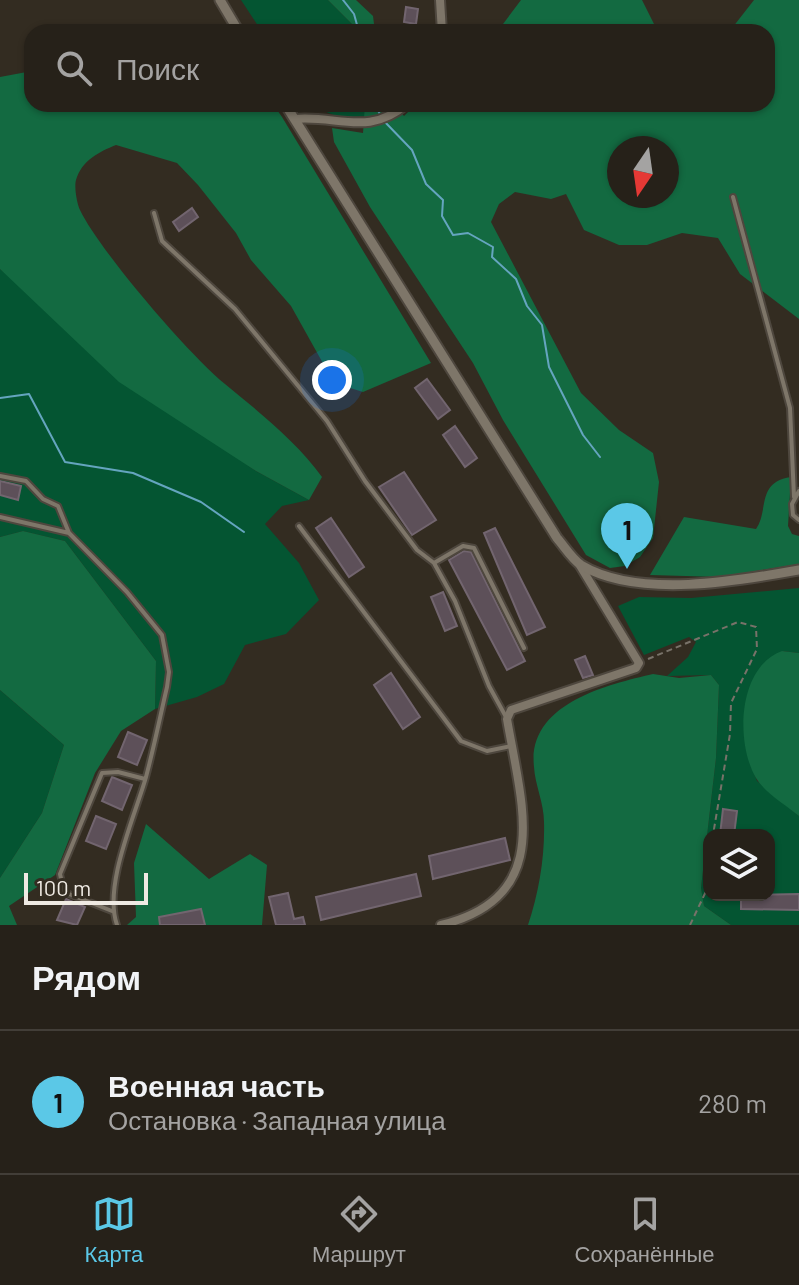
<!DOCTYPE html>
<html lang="ru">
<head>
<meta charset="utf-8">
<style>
  :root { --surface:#262119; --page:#322e26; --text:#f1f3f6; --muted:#a4a3a2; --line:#423e38; --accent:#5bc8e7 }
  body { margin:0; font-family:Barlow,sans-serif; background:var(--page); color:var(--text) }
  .controls { position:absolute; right:24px; bottom:24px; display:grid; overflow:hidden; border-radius:16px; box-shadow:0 2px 6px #0004 }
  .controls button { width:72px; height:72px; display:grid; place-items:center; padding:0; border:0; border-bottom:2px solid var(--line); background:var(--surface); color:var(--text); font:40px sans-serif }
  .compass { position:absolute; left:607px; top:136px; width:72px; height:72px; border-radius:50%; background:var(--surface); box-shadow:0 2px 6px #0004; rotate:193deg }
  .scale { position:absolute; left:24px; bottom:20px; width:124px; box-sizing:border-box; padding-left:8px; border:4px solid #efeae3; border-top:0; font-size:22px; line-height:28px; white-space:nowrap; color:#efeae3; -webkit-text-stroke:6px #332c21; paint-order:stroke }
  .you { position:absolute; left:332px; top:380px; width:28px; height:28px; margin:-20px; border:6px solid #fff; border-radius:50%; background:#1a73e8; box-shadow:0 0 0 12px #1a73e833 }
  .badge { display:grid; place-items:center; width:52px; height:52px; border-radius:50%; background:var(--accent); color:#111; font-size:26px; font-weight:700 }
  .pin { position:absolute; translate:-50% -66px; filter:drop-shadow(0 2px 4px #0008) }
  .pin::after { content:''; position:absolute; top:42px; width:28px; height:24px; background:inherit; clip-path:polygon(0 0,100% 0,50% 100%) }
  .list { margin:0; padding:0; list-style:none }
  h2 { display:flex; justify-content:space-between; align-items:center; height:104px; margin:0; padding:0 32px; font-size:34px }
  h2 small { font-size:26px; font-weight:400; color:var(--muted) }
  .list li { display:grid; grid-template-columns:52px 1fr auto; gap:24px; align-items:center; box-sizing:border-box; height:144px; padding:0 32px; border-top:2px solid var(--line) }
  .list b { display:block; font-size:30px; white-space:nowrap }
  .list p { margin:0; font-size:26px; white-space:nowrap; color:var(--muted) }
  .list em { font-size:26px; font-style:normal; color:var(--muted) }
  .icon { flex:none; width:44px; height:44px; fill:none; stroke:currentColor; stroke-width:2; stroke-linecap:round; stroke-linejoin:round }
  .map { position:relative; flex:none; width:799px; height:925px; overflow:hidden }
  .search { position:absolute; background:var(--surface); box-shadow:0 2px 6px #0004; left:24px; right:24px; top:24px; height:88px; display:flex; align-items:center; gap:20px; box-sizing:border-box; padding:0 28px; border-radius:24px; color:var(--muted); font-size:30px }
  .sheet { height:248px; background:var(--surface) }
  nav { display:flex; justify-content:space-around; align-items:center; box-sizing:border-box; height:112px; border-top:2px solid var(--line); background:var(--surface); font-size:22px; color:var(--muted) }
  nav a { display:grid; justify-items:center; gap:4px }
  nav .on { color:var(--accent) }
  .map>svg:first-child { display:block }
  .green { fill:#045532; fill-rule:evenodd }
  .forest { fill:#136a41; fill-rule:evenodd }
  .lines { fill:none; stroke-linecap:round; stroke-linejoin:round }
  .stream { stroke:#65a5bf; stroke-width:2 }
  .building { fill:#5d5059; stroke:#72656f; stroke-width:2 }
  .service-casing { stroke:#4e473e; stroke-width:8 }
  .minor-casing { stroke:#4e473e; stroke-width:12 }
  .tertiary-casing { stroke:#4e473e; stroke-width:13 }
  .path { stroke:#787269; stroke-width:2; stroke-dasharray:6 4; stroke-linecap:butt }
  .service { stroke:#7e7669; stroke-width:4 }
  .minor { stroke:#7e7669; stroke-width:8 }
  .tertiary { stroke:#7e7669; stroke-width:9 }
</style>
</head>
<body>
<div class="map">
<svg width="799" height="925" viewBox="0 0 799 925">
  <rect width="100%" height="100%" fill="#332c21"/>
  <path class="green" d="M241,0H328L353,25L354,32H262Z
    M307,104H365V116L341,118Z
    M0,269L199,431L256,471L309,500L282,506L265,524L299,563L319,600L286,634L245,645L224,684L197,697L155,709L156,661L65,541L23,531L0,537Z
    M799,588V653L782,651L746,700L747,754L757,781L799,816V925H731L704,906L701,888L716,758L719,685L711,675L667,676L688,657L696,642L689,637L644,655L618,606L639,597L691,598ZM709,835H769V895H709Z
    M0,690L64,745L42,813L0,878Z"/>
  <path class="forest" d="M328,0H356L373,16L375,32H354L353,25Z
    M521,0H642L658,32H497Z
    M754,0H799V319L740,274L718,238L682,233L647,245H619L584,230L566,194L551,199L515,192L499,204L491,222L581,393L619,430L653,453L659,482L653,538L640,557L625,566L610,568L586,555L503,420L473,363L370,207L334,142L332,128L363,133L365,104H394L404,116L416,104H767V32H729ZM619,148H667V196H619Z
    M32,71V104H273L282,117L431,363L363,392L334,383L291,306L251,260L236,233L198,185L177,163L116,145C99,152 82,160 76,180C74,187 77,204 80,210C99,250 190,356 225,384C259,412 296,441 322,477L309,500L256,471L119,382L0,269V77Z
    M791,477L788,526L792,534L799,536V564L720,577L650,575L684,517L756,529C769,511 756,482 791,477Z
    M23,531L65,541L156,661L155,709L121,731L95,773L55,875L9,906L17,925H0V878L42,813L64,745L0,690V537Z
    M782,651L799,653V816C786,805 765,793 756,778C735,742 738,667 782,651Z
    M653,674L679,678L711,675L719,685L716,758L701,888L704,906L731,925H528C539,892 545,856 544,822C544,803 535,785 534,767C527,704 606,685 653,674Z
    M146,824L209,879L250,854L267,865L262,925H127L136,917L134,863Z"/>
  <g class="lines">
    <path class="stream" d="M343,0L354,14L359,32
      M374,104L380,114
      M383,120L412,150L426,184L443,200L442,216L453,235L468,233L493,247L492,257L516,279L527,306L542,325L549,367L583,435L600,457
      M0,398L29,394L65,462L133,473L201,502L244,532"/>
  </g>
  <path class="building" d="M406,7L418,9L416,24L404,22Z
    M192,208L198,217L179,231L173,222Z
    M427,379L450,410L438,419L415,388Z
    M455,426L477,458L465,467L443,435Z
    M404,472L436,520L412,535L379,487Z
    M0,481L21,486L18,500L0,495Z
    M331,518L364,567L349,577L316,528Z
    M495,528L545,627L527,635L484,533Z
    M464,551L471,552L525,661L507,670L449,560Z
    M443,592L457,626L445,631L431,597Z
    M585,656L593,675L583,678L575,660Z
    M391,673L420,717L403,729L374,685Z
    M128,732L147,740L137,765L118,757Z
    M112,777L132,785L122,810L102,801Z
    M723,809L737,811L734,835H720Z
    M96,816L116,824L106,849L86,841Z
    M505,838L510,860L433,879L429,856Z
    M416,874L421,896L321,920L316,897Z
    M288,893L294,919L303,917L305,925H276L269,897Z
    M799,894V910L741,909V895Z
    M66,899L85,907L77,925L57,920Z
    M201,909L205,925H160L159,917Z"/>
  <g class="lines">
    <g class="service-casing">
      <path id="service" d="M733,197L790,408L794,497
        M154,213L162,241L235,309L327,421L365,481L417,550L434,563L455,601L489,686L506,717
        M0,476L26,481L43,499L58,506L69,533
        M799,491L792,504L793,515L799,520
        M0,517L69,533L127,592L162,635L169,672L167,687C160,717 154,747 146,777C135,816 103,886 117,925
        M299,526L461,741L487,751L511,746
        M434,563L463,546L474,548L524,648
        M112,911L64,892L60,874L102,773L118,772L145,779"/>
    </g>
    <g class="minor-casing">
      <path id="minor" d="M440,0L442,32
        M295,119C338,115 368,137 407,104
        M441,925C554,897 522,807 507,719L511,710L636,668L639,663L579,564"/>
    </g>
    <g class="tertiary-casing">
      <path id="tertiary" d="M220,0L239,32
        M285,104L557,538C564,546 572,559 581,565C638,599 738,581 799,570"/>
    </g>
    <path class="path" d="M648,659L738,622L756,627L757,649L731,703L730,734L713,835
      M690,925L709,885"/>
    <use href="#service" class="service"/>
    <use href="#minor" class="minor"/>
    <use href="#tertiary" class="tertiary"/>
  </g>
</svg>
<div class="controls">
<button><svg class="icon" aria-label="layers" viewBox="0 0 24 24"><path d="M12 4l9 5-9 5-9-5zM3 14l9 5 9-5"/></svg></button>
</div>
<svg class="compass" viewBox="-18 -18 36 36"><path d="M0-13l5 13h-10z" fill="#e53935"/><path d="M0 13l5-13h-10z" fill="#a4a3a2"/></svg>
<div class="scale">100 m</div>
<div class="you"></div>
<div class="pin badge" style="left:627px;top:569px">1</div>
<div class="search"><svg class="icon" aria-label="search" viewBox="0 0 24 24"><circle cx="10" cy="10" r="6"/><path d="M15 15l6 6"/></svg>Поиск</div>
</div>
<section class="sheet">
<h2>Рядом<small></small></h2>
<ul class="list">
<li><span class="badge">1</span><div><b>Военная часть</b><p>Остановка · Западная улица</p></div><em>280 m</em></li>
</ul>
</section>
<nav>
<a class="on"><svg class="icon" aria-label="map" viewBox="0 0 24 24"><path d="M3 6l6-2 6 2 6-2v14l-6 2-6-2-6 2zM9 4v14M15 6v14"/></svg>Карта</a>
<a><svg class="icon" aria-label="directions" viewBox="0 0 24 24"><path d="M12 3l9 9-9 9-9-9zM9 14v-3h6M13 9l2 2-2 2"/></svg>Маршрут</a>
<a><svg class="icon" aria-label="saved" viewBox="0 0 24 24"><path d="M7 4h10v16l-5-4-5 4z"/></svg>Сохранённые</a>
</nav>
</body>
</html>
